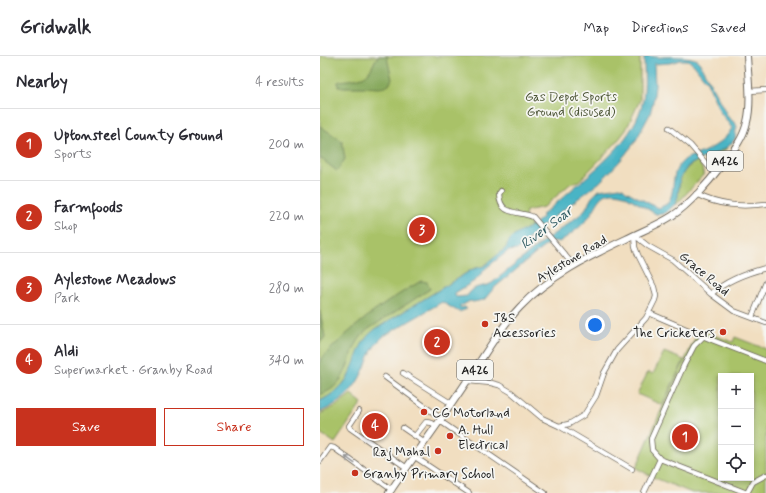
<!DOCTYPE html>
<html lang="en">
<head>
<meta charset="utf-8">
<style>
  :root { --surface:#fff; --page:#f2f2f3; --text:#2b2b33; --muted:#7c7c81; --line:#e1e1e2; --accent:#c8321e }
  body { margin:0; font-family:Mynerve,sans-serif; background:var(--page); color:var(--text) }
  .controls { position:absolute; right:12px; bottom:12px; display:grid; overflow:hidden; border-radius:0px; box-shadow:0 2px 6px #0003 }
  .controls button { width:36px; height:36px; display:grid; place-items:center; padding:0; border:0; border-bottom:1px solid var(--line); background:var(--surface); color:var(--text); font:20px sans-serif }
  .you { position:absolute; left:275px; top:269px; width:14px; height:14px; margin:-10px; border:3px solid #fff; border-radius:50%; background:#1a73e8; box-shadow:0 0 0 6px #1a73e833 }
  .badge { display:grid; place-items:center; width:26px; height:26px; border-radius:50%; background:var(--accent); color:#fff; font-size:13px; font-weight:700 }
  .pin { position:absolute; translate:-50% -50%; border:2px solid #fff; box-shadow:0 1px 4px #0006 }
  .list { margin:0; padding:0; list-style:none }
  h2 { display:flex; justify-content:space-between; align-items:center; height:52px; margin:0; padding:0 16px; font-size:17px }
  h2 small { font-size:13px; font-weight:400; color:var(--muted) }
  .list li { display:grid; grid-template-columns:26px 1fr auto; gap:12px; align-items:center; box-sizing:border-box; height:72px; padding:0 16px; border-top:1px solid var(--line) }
  .list b { display:block; font-size:15px; white-space:nowrap }
  .list p { margin:0; font-size:13px; white-space:nowrap; color:var(--muted) }
  .list em { font-size:13px; font-style:normal; color:var(--muted) }
  .actions { display:flex; gap:8px; padding:12px 16px }
  .actions a { flex:1; padding:9px 0; border:1px solid var(--accent); border-radius:0px; text-align:center; font-size:14px; color:var(--accent) }
  .actions .main { background:var(--accent); color:#fff }
  .icon { flex:none; width:22px; height:22px; fill:none; stroke:currentColor; stroke-width:2; stroke-linecap:round; stroke-linejoin:round }
  .map { position:relative; flex:none; width:446px; height:437px; overflow:hidden }
  header { display:flex; align-items:center; gap:24px; box-sizing:border-box; height:56px; padding:0 20px; background:var(--surface); border-bottom:1px solid var(--line) }
  header strong { font-size:19px }
  nav { display:flex; gap:22px; margin-inline-start:auto; font-size:14px }
  main { display:flex }
  aside { flex:1; background:var(--surface) }
  .map>svg:first-child { display:block }
  .green { fill:#a9c268; stroke:#626f42; fill-rule:evenodd }
  .forest { fill:#86a85c; stroke:#51623c }
  .water { fill:#48b4c5; stroke:#326870; fill-rule:evenodd }
  .lines { fill:none; stroke-linecap:round; stroke-linejoin:round }
  .minor-casing { stroke:#676055; stroke-width:6 }
  .major-casing { stroke:#676055; stroke-width:8 }
  .minor { stroke:#fff; stroke-width:4.5 }
  .major { stroke:#fff; stroke-width:6 }
  .oneway { stroke:#999 }
  .poi-dot { fill:#c8321e; stroke:#f6f6f2; stroke-width:1.5 }
  .labels { text-anchor:middle; stroke-width:3.5; stroke-linejoin:round; paint-order:stroke }
  .shield { fill:#f6f6f2; stroke:#5d5d5c; stroke-width:1 }
  .shield-label { font-size:12px; font-weight:bold; fill:#1c1c1c }
  .park-label { font-size:13px; fill:#4d5637; stroke:#f6f6f2 }
  .street-label { font-size:13px; fill:#1c1c1c; stroke:#f6f6f2 }
  .poi-label { font-size:13px; fill:#1c1c1c; stroke:#f6f6f2; text-anchor:start }
  .water-label { font-size:14px; font-style:italic; fill:#2e5960; stroke:#f6f6f2 }
</style>
</head>
<body>
<header>
<strong>Gridwalk</strong>
<nav><a>Map</a><a>Directions</a><a>Saved</a></nav>
</header>
<main>
<aside>
<h2>Nearby<small>4 results</small></h2>
<ul class="list">
<li><span class="badge">1</span><div><b>Uptonsteel County Ground</b><p>Sports</p></div><em>200 m</em></li>
<li><span class="badge">2</span><div><b>Farmfoods</b><p>Shop</p></div><em>220 m</em></li>
<li><span class="badge">3</span><div><b>Aylestone Meadows</b><p>Park</p></div><em>280 m</em></li>
<li><span class="badge">4</span><div><b>Aldi</b><p>Supermarket · Granby Road</p></div><em>340 m</em></li>
</ul>
<div class="actions"><a class="main">Save</a><a>Share</a></div>
</aside>
<div class="map">
<svg width="446" height="437" viewBox="0 0 446 437">
  <rect width="100%" height="100%" fill="#f6f6f2"/>
  <filter id="ink" filterUnits="userSpaceOnUse"><feTurbulence type="fractalNoise" baseFrequency=".025" numOctaves="2"/><feDisplacementMap in="SourceGraphic" scale="8" xChannelSelector="R" yChannelSelector="G"/><feConvolveMatrix kernelMatrix="1 2 1 2 8 2 1 2 1" color-interpolation-filters="sRGB"/></filter>
  <filter id="wash" filterUnits="userSpaceOnUse"><feTurbulence type="fractalNoise" baseFrequency=".012" numOctaves="4" result="noise"/><feDisplacementMap in="SourceGraphic" scale="16" xChannelSelector="R" yChannelSelector="G"/><feGaussianBlur stdDeviation="0.9" result="paint"/><feColorMatrix in="noise" values="0 0 0 0 0 0 0 0 0 0 0 0 0 0 0 0 0 1.4 0 .05"/><feComposite in="paint" operator="in"/></filter>
  <g filter="url(#wash)">
    <rect width="100%" height="100%" fill="#f1dec0"/>
    <path class="green" d="M0,0H320V44L306,74L295,88L259,125L250,128L224,151L206,155L205,161L212,170L208,172L187,192L164,210L153,213L57,272C41,283 38,305 28,321C21,332 12,339 0,345Z
      M409,90L393,107L384,102L389,101Z
      M379,104L384,118L356,149L355,148C363,127 354,117 379,104Z
      M379,274L413,286L415,281L446,293V437H372L335,422L316,412L343,350ZM401,320H431V422H401Z
      M344,296L364,304L342,349L317,338L327,318L329,316L333,318Z
      M31,338L42,347L15,387L0,377V358L16,350Z"/>
    <path class="forest" d="M58,0H68L67,2L72,23L69,29C60,34 54,31 44,31C35,31 26,31 18,31V26C26,23 43,24 48,17C52,13 54,5 58,0Z
      M0,70L22,85L25,103L17,115L0,102Z
      M101,225L107,226L110,233L47,274C41,280 36,287 33,295C27,309 26,320 14,331C10,335 4,337 0,339V304C31,271 61,248 101,225Z
      M0,255L5,281L0,287Z"/>
    <path class="water" d="M324,0C331,0 338,2 344,1C355,1 369,0 378,4L405,55L408,61L416,68L417,71L416,74L415,83L409,90L389,101L383,102L368,110L360,122L358,141L355,148L348,155L343,158H336L304,139C279,131 280,148 268,162C260,172 250,179 239,186L235,185L226,189L174,232L164,244L153,246L150,245L139,251L140,252L145,251L147,253L139,256L122,246L64,280C54,288 49,299 45,311C35,334 23,346 0,356V345C12,339 23,331 29,319C39,300 38,285 57,272L153,213L164,210L186,192C188,180 203,175 212,170C216,168 219,164 222,161V159C232,151 241,143 250,135C277,112 310,87 321,52C326,36 324,17 324,0ZM360,4H368L374,9L387,26L400,56L412,72C405,85 394,91 381,97C374,100 368,100 362,106C349,118 357,135 347,148L339,152L334,150L306,135L303,132L300,131L279,134L272,141L266,152L261,158L224,185L172,227C161,233 156,227 147,240L137,241L135,240V237L156,224L166,212L188,195L197,194L218,173L280,126L300,105L315,86L330,58L333,46L335,30L334,8L350,7Z"/>
  </g>
  <g filter="url(#ink)">
    <g class="lines">
      <g class="minor-casing">
        <path id="minor" d="M429,35L446,34
          M349,72L370,89L395,118
          M181,135L179,138C180,161 199,154 213,161L254,210
          M376,138C399,150 421,151 446,148
          M314,179L328,190L353,204L391,238L414,255L446,267
          M391,238C407,224 426,217 446,212
          M329,257L392,284L446,305
          M432,261L446,226
          M147,310L154,315
          M83,317L132,348
          M65,321L122,363
          M148,325L171,327L179,329L191,336L222,362L239,370L249,368L264,359L276,340L284,317L297,294L326,262L335,244L336,240L334,231L318,199L315,191L314,179
          M39,355L29,370L30,372L87,412
          M120,365L225,437
          M239,370L312,413
          M83,372L105,387
          M95,380L106,366L112,367L116,370
          M95,401L149,437
          M340,403L332,394L331,383L364,309L374,290L383,281
          M0,405L10,391L14,392L72,434
          M324,437L340,403L427,437
          M427,437L433,426L446,419"/>
      </g>
      <g class="major-casing">
        <path id="major" d="M69,437C95,399 122,363 147,325C164,300 179,273 200,251C228,221 270,200 306,183C322,175 338,169 352,160C369,149 389,126 401,110C412,96 423,84 427,66C432,47 428,20 427,0"/>
      </g>
      <use href="#minor" class="minor"/>
      <use href="#major" class="major"/>
    </g>
    <defs><path id="oneway-shaft" d="M-6 0H5M1.5-3L5.5 0L1.5 3" fill="none" stroke-width="1.6" stroke-linecap="round" stroke-linejoin="round"/></defs>
    <use class="oneway" href="#oneway-shaft" transform="translate(30 404) rotate(-144)"/>
  </g>
  <g class="poi-dot">
    <circle cx="165" cy="268" r="4"/>
    <circle cx="403" cy="276" r="4"/>
    <circle cx="104" cy="356" r="4"/>
    <circle cx="130" cy="380" r="4"/>
    <circle cx="118" cy="395" r="4"/>
    <circle cx="35" cy="417" r="4"/>
  </g>
  <g class="labels">
    <g class="shield">
      <rect x="387" y="95" width="36" height="20" rx="3"/>
      <rect x="137" y="304" width="36" height="20" rx="3"/>
    </g>
    <g class="shield-label">
      <text x="405" y="109">A426</text>
      <text x="155" y="318">A426</text>
    </g>
    <g class="park-label">
      <text x="251" y="45">Gas Depot Sports<tspan x="251" dy="15">Ground (disused)</tspan></text>
    </g>
    <g class="street-label">
      <text transform="translate(251 202) rotate(-31)" y="5">Aylestone Road</text>
      <text transform="translate(385 217) rotate(40)" y="5">Grace Road</text>
    </g>
    <g class="poi-label">
      <text x="173" y="266">J&amp;S<tspan x="173" dy="15">Accessories</tspan></text>
      <text x="395" y="281" text-anchor="end">The Cricketers</text>
      <text x="112" y="361">CG Motorland</text>
      <text x="138" y="378">A. Hull<tspan x="138" dy="15">Electrical</tspan></text>
      <text x="110" y="400" text-anchor="end">Raj Mahal</text>
      <text x="43" y="422">Granby Primary School</text>
    </g>
    <g class="water-label">
      <text transform="translate(226 171) rotate(-37)" y="5">River Soar</text>
    </g>
  </g>
</svg>
<div class="controls">
<button>+</button>
<button>−</button>
<button><svg class="icon" aria-label="locate" viewBox="0 0 24 24"><circle cx="12" cy="12" r="6"/><path d="M12 2v4M12 18v4M2 12h4M18 12h4"/></svg></button>
</div>
<div class="you"></div>
<div class="pin badge" style="left:365px;top:381px">1</div>
<div class="pin badge" style="left:117px;top:286px">2</div>
<div class="pin badge" style="left:102px;top:174px">3</div>
<div class="pin badge" style="left:55px;top:370px">4</div>
</div>
</main>
</body>
</html>
